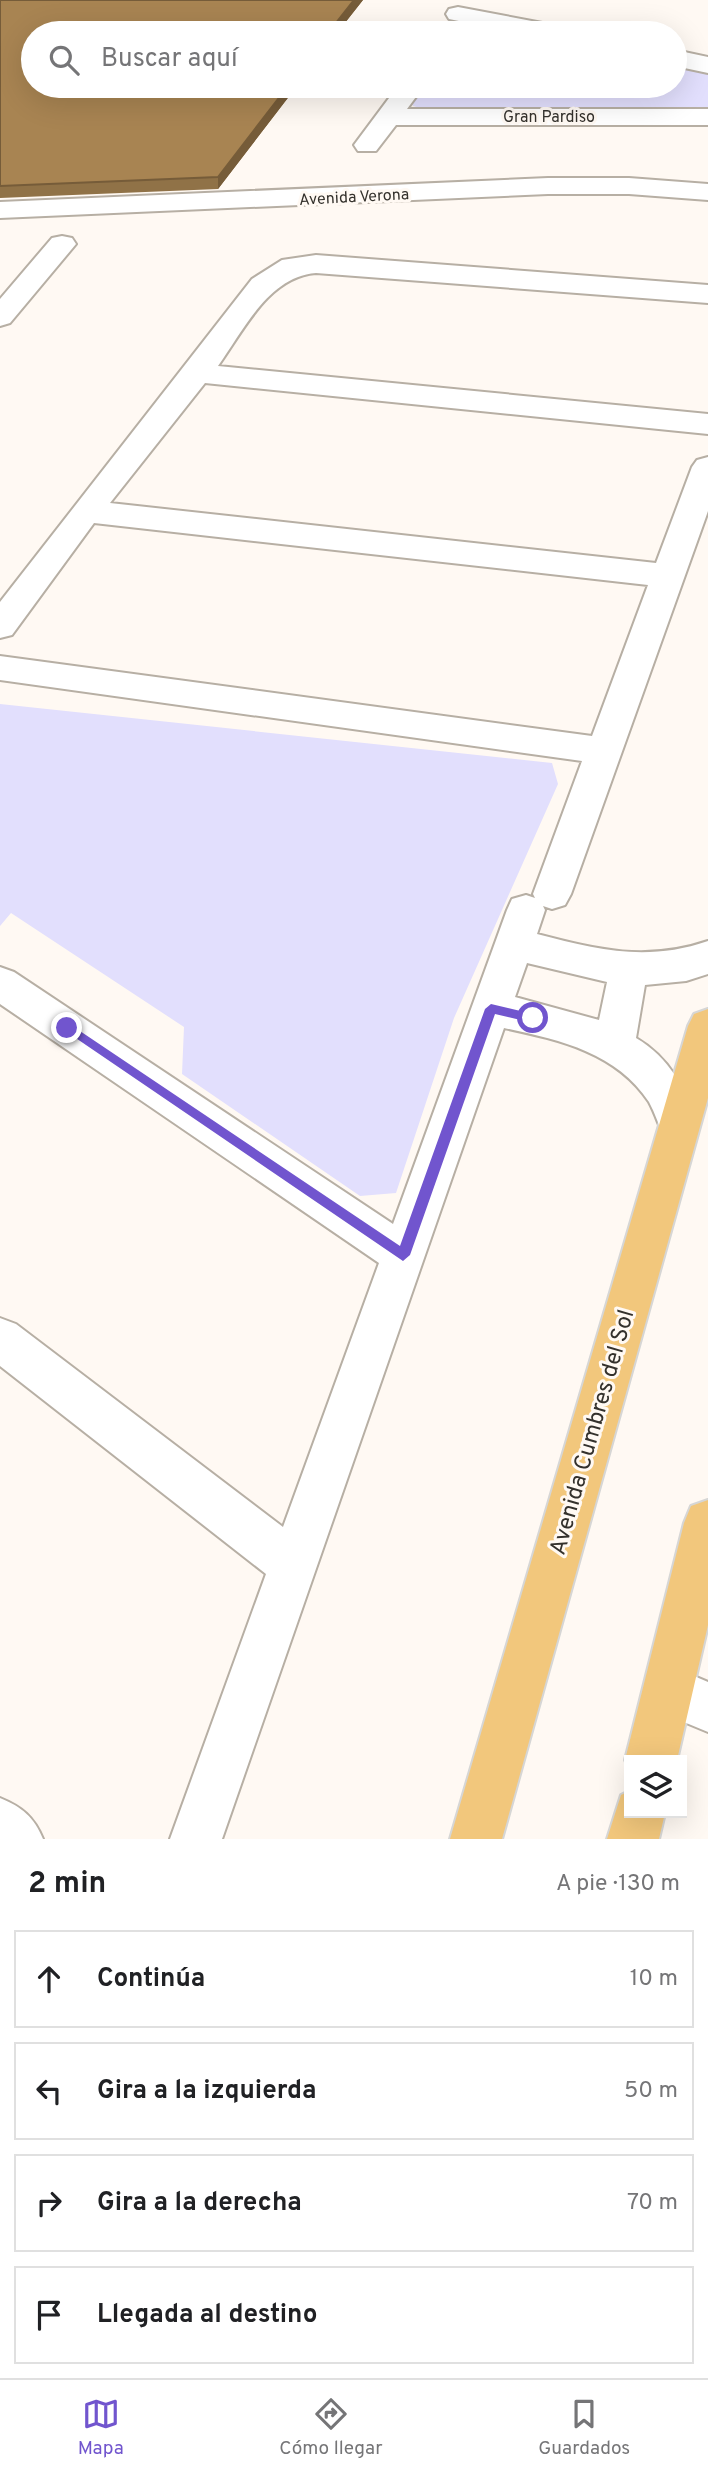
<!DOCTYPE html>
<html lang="es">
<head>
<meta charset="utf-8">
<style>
  :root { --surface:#fff; --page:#f2f2f2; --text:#202124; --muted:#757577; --line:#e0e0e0; --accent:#7155ce }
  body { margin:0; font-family:Overpass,sans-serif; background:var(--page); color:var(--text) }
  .controls { position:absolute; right:21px; bottom:21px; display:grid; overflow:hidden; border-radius:0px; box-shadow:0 7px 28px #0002 }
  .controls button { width:63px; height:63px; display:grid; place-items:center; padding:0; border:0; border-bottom:2px solid var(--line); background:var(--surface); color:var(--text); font:35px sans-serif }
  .stop { position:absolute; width:21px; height:21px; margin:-16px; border:5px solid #7155ce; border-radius:50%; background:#fff }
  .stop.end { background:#7155ce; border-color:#fff; box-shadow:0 2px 7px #0008 }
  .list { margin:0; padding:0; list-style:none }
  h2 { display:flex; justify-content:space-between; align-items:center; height:91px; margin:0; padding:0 28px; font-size:30px }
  h2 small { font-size:23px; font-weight:400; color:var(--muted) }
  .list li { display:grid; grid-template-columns:46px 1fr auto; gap:21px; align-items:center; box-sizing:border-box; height:98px; margin:0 14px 14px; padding:0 14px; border:2px solid var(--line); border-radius:0px }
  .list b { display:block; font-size:26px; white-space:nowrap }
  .list em { font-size:23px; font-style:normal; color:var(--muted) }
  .icon { flex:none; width:38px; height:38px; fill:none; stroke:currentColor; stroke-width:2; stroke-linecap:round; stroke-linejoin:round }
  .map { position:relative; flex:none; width:708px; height:1839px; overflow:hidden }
  .search { position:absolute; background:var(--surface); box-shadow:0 7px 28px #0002; left:21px; right:21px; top:21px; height:77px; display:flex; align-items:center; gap:18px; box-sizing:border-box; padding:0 24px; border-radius:38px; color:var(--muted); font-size:26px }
  .sheet { height:539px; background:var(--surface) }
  nav { display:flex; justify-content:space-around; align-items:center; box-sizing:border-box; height:98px; border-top:2px solid var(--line); background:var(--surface); font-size:19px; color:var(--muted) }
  nav a { display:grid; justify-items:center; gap:4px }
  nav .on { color:var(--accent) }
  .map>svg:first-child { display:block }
  .green { fill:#e2dffd }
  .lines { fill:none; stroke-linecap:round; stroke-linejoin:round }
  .minor-casing { stroke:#b7afa4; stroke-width:4 }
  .major-casing { stroke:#d6d6d5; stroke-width:4 }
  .minor { fill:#fff; fill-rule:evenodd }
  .major { fill:#f2c77c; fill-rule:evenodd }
  .wall { fill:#907247 }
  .shaded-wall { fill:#765c39 }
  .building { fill:#a88452; stroke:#765c39; stroke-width:2 }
  .route { fill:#7155ce }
  .labels { text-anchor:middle; stroke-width:6; stroke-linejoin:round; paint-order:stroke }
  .far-street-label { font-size:16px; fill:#34312c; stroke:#fff9f3 }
  .near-street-label { font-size:23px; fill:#34312c; stroke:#fff9f3 }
</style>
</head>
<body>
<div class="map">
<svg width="708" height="1839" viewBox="0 0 708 1839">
  <rect width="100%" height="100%" fill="#fff9f3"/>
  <path class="green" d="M675,67L708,74V113L427,110L413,106L411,102L420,86H675Z
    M0,704L552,763L558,784L454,1018L396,1193L360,1196L182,1074L184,1027L11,913L0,926Z"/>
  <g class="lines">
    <g class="minor-casing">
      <path id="minor" d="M458,7L553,25L562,28L566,33H517L449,19L446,14L449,9Z
        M675,50L708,57V73L675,66Z
        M398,86H424L407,109H708V125H396L376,151H358L354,145Z
        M548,178H629L708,184V200L629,194H548L0,218V202Z
        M62,236L72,238L76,244L10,323L0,326V299L52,238Z
        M316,255L708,285V303L316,273C268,277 244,330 218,366L708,414V434L205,383L110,503L656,563L692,467L697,460L708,457V511L571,894L565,905L552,909L543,906L545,910L537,934C598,950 647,962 708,941V974L686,981L645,985L636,1038C670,1058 684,1088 700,1124L694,1137L679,1142L664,1137C659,1126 655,1113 649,1102C616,1052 559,1040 504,1028L222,1839H170L266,1574L0,1366V1318L16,1324L283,1527L379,1263L0,1004V967L14,972L393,1224L507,910L512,899L526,895L535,898L533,894L582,761L0,680V656L592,736L648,585L94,523L12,635L0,638V602L252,279L282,260ZM527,963L607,982L599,1020L515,997Z
        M668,1665L708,1682V1732L650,1708L643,1690L650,1672Z
        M0,1798C22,1807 34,1817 43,1839H0Z"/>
    </g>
    <g class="major-casing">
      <path id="major" d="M708,1009V1098L502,1839H450L688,1026L694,1014Z
        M708,1500V1625L677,1760H629V1769L625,1760L684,1523L691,1506Z
        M629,1791V1813H665L659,1839H607L621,1795Z"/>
    </g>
    <use href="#minor" class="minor"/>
    <use href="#major" class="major"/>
  </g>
  <path class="wall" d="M0,0H363L337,33L33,86H297L218,189L0,198Z"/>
  <path class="shaded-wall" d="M354,0H363L337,33H328Z
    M288,86H297L218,189V177Z"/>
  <path class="building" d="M0,0H354L328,33H33V86H288L218,177L0,186Z"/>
  <path class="route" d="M491,1004L533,1014L539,1018L533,1023L495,1014L410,1255L403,1261L61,1028L63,1025H71L400,1246L485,1009Z"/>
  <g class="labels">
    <g class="far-street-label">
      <text x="549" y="122">Gran Pardiso</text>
      <text transform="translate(354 196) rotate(-3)" y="6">Avenida Verona</text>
    </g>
    <g class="near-street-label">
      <text transform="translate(591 1432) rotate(-74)" y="8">Avenida Cumbres del Sol</text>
    </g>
  </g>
</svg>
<div class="controls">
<button><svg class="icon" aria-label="layers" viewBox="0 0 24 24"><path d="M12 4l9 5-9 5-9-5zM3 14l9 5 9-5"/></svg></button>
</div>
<div class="stop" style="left:533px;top:1018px"></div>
<div class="stop end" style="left:67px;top:1028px"></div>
<div class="search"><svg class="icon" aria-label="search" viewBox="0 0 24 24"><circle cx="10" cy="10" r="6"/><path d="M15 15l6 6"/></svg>Buscar aquí</div>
</div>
<section class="sheet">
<h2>2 min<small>A pie · 130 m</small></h2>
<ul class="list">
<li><svg class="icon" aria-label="ahead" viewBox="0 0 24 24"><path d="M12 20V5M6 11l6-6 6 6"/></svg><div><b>Continúa</b></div><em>10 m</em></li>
<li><svg class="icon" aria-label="left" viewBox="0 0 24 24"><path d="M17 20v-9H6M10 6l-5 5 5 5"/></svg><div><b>Gira a la izquierda</b></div><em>50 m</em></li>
<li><svg class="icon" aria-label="right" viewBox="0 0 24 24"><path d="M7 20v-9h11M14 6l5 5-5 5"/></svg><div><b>Gira a la derecha</b></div><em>70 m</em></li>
<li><svg class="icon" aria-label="arrive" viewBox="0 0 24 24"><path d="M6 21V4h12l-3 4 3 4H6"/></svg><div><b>Llegada al destino</b></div></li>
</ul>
</section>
<nav>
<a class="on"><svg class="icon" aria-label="map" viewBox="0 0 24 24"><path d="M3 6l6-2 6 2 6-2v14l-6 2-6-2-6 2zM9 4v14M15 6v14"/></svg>Mapa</a>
<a><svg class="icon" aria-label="directions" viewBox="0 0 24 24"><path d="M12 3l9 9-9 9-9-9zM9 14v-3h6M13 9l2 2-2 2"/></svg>Cómo llegar</a>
<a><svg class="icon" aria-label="saved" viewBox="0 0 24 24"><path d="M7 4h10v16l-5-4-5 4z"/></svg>Guardados</a>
</nav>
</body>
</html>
